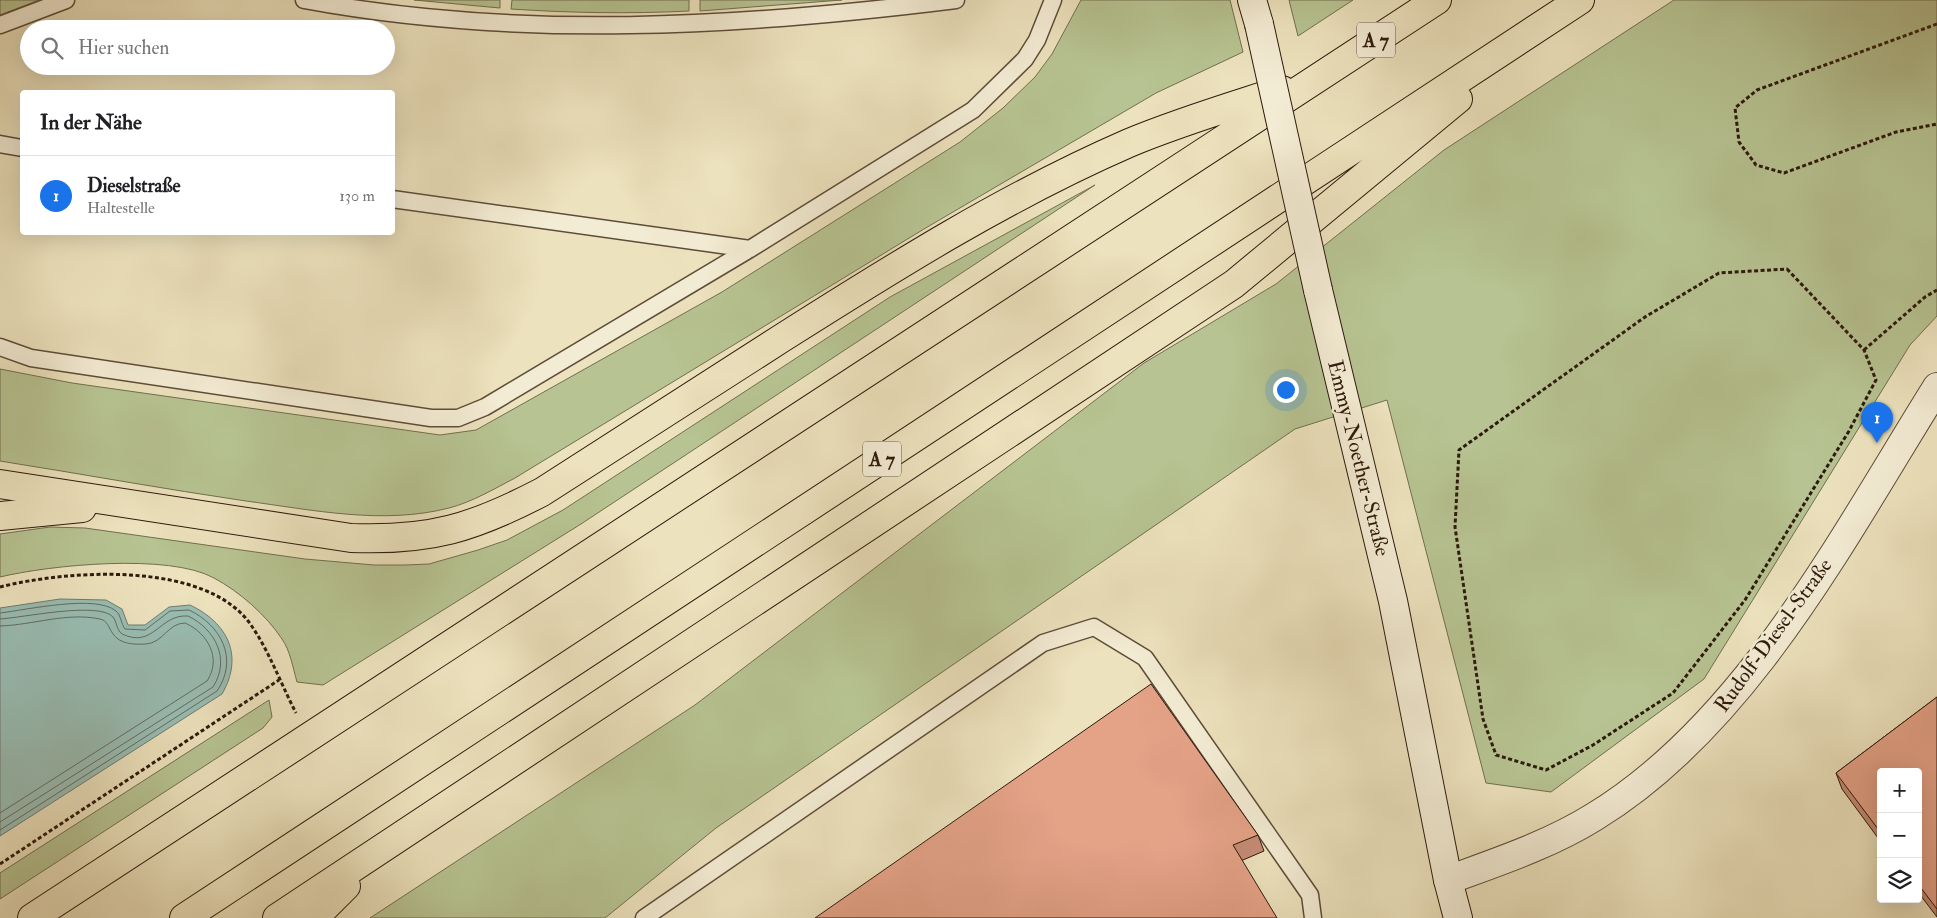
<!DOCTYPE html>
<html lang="de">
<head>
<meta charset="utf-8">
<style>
  :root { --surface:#fff; --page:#f6f6f6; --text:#202124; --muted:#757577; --line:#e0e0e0; --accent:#1a73e8 }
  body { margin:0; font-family:"IM FELL Double Pica",serif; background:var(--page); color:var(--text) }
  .controls { position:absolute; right:15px; bottom:15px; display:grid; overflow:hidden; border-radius:5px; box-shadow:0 5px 20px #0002 }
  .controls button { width:45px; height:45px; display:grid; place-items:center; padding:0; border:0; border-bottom:1px solid var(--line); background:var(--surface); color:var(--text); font:25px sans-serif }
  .you { position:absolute; left:1285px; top:389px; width:18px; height:18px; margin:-12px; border:4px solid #fff; border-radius:50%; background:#1a73e8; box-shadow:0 0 0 8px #1a73e833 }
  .badge { display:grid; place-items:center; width:32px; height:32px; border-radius:50%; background:var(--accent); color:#fff; font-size:16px; font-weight:700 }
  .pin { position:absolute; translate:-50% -41px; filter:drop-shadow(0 1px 2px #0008) }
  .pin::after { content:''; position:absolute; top:26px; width:18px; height:15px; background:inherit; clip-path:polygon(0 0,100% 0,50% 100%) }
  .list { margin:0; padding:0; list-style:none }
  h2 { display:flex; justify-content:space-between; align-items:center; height:65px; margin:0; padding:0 20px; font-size:21px }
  h2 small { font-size:16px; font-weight:400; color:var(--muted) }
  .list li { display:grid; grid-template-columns:32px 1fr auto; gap:15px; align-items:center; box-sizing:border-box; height:80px; padding:0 20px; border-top:1px solid var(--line) }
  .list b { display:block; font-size:19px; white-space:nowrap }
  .list p { margin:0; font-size:16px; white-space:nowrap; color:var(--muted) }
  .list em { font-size:16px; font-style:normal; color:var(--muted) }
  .icon { flex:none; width:28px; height:28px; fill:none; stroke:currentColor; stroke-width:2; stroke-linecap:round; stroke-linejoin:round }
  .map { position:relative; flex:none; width:1937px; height:918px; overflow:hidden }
  .search { position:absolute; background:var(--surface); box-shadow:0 5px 20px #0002; left:20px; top:20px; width:375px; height:55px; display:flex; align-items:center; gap:12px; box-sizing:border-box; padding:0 18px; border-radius:28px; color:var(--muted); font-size:19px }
  .panel { position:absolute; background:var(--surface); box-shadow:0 5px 20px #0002; left:20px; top:90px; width:375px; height:145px; border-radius:5px }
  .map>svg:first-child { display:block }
  .green { fill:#b7c392; stroke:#726e4f }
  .water { fill:#99bdb3; stroke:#6e7c70 }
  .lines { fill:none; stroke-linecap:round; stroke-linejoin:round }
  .shore { stroke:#646c60; stroke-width:1 }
  .lane-casing { stroke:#5e4c38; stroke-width:19 }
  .street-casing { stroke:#5e4c38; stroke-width:30 }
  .secondary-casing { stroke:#2e1a0c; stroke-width:30 }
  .highway-casing { stroke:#2e1a0c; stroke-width:30 }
  .path { stroke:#2e1a0c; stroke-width:3; stroke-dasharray:4 2.5; stroke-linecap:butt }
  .lane { stroke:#f3ecd4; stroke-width:16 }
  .street { stroke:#f3ecd4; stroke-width:28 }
  .secondary { stroke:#f3ecd4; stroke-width:28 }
  .highway { stroke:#ece2bd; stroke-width:28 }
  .secondary-bridge-casing { stroke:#2e1a0c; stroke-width:30; stroke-linecap:butt }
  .secondary-bridge { stroke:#f3ecd4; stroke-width:28 }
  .wall { fill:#c48b74; stroke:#2e1a0c }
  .building { fill:#e4a287; stroke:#2e1a0c }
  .labels { text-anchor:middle; stroke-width:5; stroke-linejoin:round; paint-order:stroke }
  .shield { fill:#f3ecd4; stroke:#695948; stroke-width:1 }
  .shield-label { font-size:20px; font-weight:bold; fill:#2e1a0c }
  .street-label { font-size:21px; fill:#2e1a0c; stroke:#f3ecd4 }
</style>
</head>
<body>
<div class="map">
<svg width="1937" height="918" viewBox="0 0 1937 918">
  <rect width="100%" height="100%" fill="#ece2bd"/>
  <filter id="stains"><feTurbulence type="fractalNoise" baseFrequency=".004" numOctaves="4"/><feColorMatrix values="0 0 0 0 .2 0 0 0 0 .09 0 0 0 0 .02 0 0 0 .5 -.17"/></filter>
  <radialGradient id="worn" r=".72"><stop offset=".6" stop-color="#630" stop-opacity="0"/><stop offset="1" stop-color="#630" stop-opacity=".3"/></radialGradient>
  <path class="green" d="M0,0H39L0,15Z
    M414,0H500V8Z
    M512,0H689V11C629,14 571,13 511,9Z
    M700,0H842L700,11Z
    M1081,0H1230L1243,52L1156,93L924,229L515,478C494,489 472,502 449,508C383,525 313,510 246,501C164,489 82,474 0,461V369L72,383L440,435L476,430L722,292L960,142L1003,108L1035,77L1052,54Z
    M1289,0H1353L1298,36Z
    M1674,0H1937V316L1910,345L1704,679L1551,792L1486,783L1387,400L1295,429L716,828L605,918H370L695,705L1144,363L1276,284L1444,150Z
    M1095,185L581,524L323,685L297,682C293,668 290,650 282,639C266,615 240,592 214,578C169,553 50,565 0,577V534L50,527L85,528L305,559L374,565H405L429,564L478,550L507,540L563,510L890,297Z
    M269,700L272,717L263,728L0,899V873Z"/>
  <path class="water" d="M60,599L106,600L122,609L128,625H145L169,607L190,605C228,623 244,656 222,694L0,836V608Z"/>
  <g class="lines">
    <path class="shore" d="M0,613C26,610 96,594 116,611C121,615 121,624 125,629L145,630L170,611L189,610C221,625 239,659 217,691L0,830
      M0,619C21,618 99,601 113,617C117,622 116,629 122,634C154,649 159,614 188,616C215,629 231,659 213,687L0,822
      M0,626C33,625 67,612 100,619C115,622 104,647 146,644C163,643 168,623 185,623C208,633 222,659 207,681L0,813"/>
    <g class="lane-casing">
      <path id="lane" d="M304,0C520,40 739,27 956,0
        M0,25L66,0
        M0,144L22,148
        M392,199L750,249
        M0,347L31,358L431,418H458L485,407L750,249L973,110L1025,59L1037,40L1053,0
        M644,918L1043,643L1094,627L1145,658L1310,895L1313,918"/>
    </g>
    <g class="street-casing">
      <path id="street" d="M1448,880C1497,862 1549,845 1594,817C1747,724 1844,535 1937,387"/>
    </g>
    <g class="secondary-casing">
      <path id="secondary" d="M1252,0L1259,24
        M1318,290L1393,601L1448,880L1458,918"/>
    </g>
    <g class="highway-casing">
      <path id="highway" d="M0,484L351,538C430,541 473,528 542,492C622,441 702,390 782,338C894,267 1007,196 1129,143C1179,122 1230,107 1282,90
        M0,516L82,508
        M32,918L1437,0
        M184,918L1580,0
        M277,918L1234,284L1458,99
        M314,918L346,886"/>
    </g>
    <path class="path" d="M1937,24L1757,90L1735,108L1739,142L1756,165L1784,173L1896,132L1937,124
      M1787,269L1864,350L1876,380L1849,431L1745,600L1673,693L1593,745L1546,770L1496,755L1483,719L1455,527L1459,450L1645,317L1719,273Z
      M1864,350L1925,297L1937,290
      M0,587C67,570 206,560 251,625C269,651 281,684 296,713
      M0,864L279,680"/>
    <use href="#lane" class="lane"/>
    <use href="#street" class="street"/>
    <use href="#secondary" class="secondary"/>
    <use href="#highway" class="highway"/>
    <g class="secondary-bridge-casing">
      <path id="secondary-bridge" d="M1259,24L1318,290"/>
    </g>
    <use href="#secondary-bridge" class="secondary-bridge"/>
  </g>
  <path class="wall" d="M1937,697V917L1918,892V772H1881V842L1842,789L1836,773Z
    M1258,835L1264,851L1243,860L815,918Z"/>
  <path class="building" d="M1151,684L1258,835L1233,845L1277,918H815Z
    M1937,697V909L1918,884V772H1881V833L1836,773Z"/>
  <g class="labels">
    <g class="shield">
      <rect x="1357" y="22.5" width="38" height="35" rx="4"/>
      <rect x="863" y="441.5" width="38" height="35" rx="4"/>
    </g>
    <g class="shield-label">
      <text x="1376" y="47">A 7</text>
      <text x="882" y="466">A 7</text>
    </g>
    <g class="street-label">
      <text transform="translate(1359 458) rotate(76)" y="7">Emmy-Noether-Straße</text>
      <text transform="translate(1773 635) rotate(-54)" y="7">Rudolf-Diesel-Straße</text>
    </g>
  </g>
  <rect width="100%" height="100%" filter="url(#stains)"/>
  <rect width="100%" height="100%" fill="url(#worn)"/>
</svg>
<div class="controls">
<button>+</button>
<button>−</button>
<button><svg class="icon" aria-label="layers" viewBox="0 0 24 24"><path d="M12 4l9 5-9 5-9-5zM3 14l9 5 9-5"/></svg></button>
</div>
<div class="you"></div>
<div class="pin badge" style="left:1877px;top:443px">1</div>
<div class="search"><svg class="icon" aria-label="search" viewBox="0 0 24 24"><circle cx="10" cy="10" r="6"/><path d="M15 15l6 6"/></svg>Hier suchen</div>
<section class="panel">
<h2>In der Nähe<small></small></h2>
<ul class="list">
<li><span class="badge">1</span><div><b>Dieselstraße</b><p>Haltestelle</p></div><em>130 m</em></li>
</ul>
</section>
</div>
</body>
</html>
